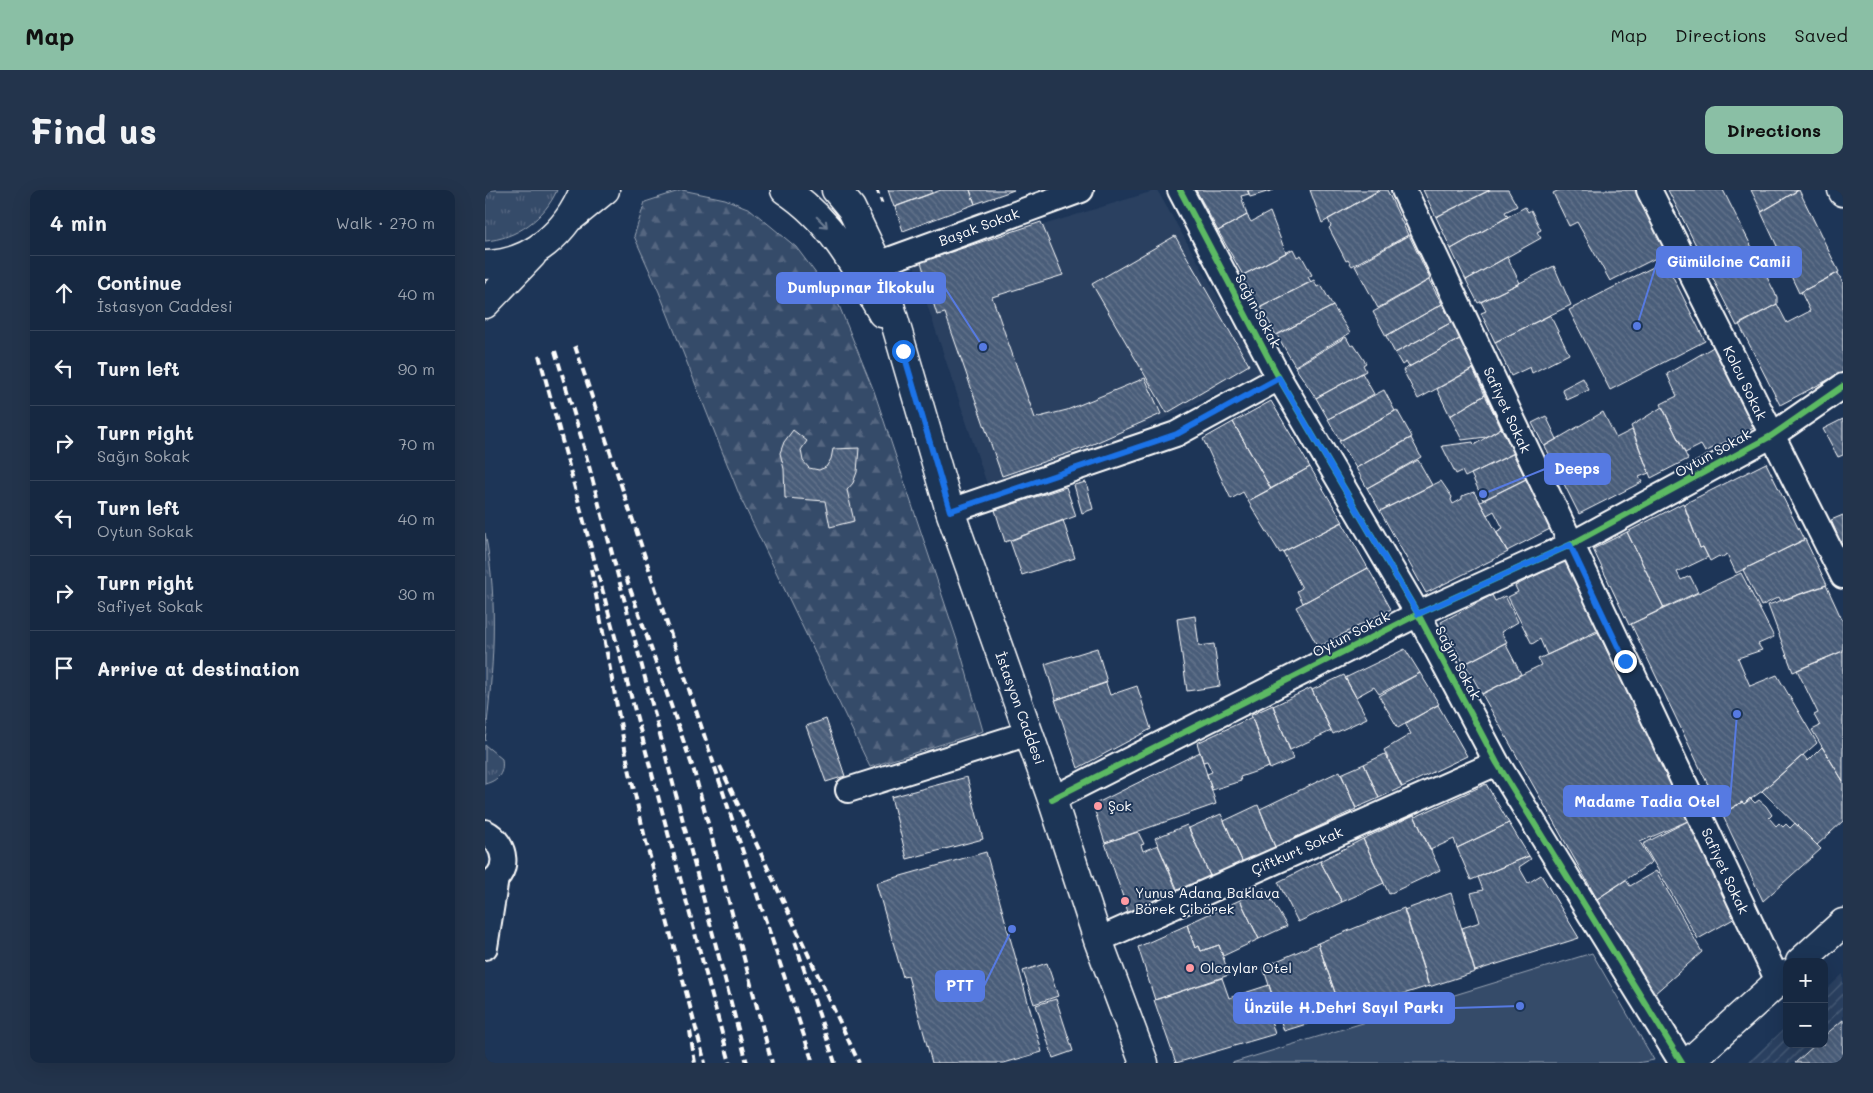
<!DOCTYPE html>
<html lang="en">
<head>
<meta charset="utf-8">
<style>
  :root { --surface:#162841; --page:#23344c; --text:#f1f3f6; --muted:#9ea6b1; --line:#35445a; --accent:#8abfa5 }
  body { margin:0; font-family:Mali,sans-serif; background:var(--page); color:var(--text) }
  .controls { position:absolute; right:15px; bottom:15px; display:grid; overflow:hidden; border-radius:10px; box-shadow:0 5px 20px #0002 }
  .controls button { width:45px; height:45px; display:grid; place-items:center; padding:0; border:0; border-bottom:1px solid var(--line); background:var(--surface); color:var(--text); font:25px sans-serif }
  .stop { position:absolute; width:15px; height:15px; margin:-11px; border:4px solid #1a73e8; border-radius:50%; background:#fff }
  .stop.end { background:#1a73e8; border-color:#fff; box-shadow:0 1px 5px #0008 }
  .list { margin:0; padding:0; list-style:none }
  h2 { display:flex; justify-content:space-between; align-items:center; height:65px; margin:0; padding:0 20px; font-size:21px }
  h2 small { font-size:16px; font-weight:400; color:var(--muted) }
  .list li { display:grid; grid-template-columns:32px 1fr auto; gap:15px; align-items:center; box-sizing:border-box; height:75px; padding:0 20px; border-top:1px solid var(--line) }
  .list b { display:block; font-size:19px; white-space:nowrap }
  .list p { margin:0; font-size:16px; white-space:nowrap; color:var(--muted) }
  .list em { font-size:16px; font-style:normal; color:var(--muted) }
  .icon { flex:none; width:28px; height:28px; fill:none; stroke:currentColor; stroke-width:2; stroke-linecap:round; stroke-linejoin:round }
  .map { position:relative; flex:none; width:1358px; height:873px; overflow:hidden; border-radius:10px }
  header { display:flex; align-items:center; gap:30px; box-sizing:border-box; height:70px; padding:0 25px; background:var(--accent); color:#111 }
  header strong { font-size:24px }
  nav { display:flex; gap:28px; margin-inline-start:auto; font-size:18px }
  .intro { display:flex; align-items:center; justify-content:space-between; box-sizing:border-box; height:120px; padding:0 30px }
  h1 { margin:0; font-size:35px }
  .button { padding:12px 22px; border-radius:10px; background:var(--accent); color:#111; font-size:18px; font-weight:700 }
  main { display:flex; gap:30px; padding:0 30px }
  aside { flex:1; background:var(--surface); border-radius:10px; box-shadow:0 5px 20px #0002 }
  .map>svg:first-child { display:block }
  .built { fill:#2a4161 }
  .industrial { fill:url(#industrial-furrows) }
  .grass { fill:url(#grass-tufts); stroke:#9aa5b4 }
  .forest { fill:url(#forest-firs); stroke:#9aa5b4 }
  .park { fill:#364b69; stroke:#9aa5b4 }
  .building { fill:url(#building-back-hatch); stroke:#fff }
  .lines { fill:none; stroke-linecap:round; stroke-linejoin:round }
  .street-casing { stroke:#fff; stroke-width:28 }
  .secondary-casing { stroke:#fff; stroke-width:31 }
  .primary-casing { stroke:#fff; stroke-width:31 }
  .path { stroke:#fff; stroke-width:3; stroke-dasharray:5 4; stroke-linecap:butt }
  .street { stroke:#1d3557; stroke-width:24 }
  .secondary { stroke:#1d3557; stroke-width:28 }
  .primary { stroke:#1d3557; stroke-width:28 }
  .rail { stroke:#fff; stroke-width:4; stroke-dasharray:8 4; stroke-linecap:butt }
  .cycleway-casing { stroke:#1d3557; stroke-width:9 }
  .cycleway { stroke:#5cba63; stroke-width:6 }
  .oneway { stroke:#6c7c92 }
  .route { stroke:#1a73e8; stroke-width:6 }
  .poi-dot { fill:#ff9aa2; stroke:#1d3557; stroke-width:2 }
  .labels { text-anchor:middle; stroke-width:4; stroke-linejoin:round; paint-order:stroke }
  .street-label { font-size:14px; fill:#fff; stroke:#1d3557 }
  .poi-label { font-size:14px; fill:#fff; stroke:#1d3557; text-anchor:start }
  .leader { fill:none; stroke:#567ae2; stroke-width:2 }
  .callout-dot { fill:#567ae2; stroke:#1d3557; stroke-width:2 }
  .callout { fill:#567ae2; stroke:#567ae2; stroke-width:2 }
  .callout-label { font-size:15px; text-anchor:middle; font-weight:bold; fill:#fff }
</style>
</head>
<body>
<header>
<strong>Map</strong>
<nav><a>Map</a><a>Directions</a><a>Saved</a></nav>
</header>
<div class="intro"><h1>Find us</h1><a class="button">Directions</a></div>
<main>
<aside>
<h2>4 min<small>Walk · 270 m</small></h2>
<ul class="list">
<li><svg class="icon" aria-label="ahead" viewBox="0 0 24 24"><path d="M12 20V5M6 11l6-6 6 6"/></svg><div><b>Continue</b><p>İstasyon Caddesi</p></div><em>40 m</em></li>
<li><svg class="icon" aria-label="left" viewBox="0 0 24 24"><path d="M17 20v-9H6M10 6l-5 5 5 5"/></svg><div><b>Turn left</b></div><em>90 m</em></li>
<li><svg class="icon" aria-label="right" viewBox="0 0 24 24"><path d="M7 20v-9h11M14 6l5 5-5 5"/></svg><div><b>Turn right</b><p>Sağın Sokak</p></div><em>70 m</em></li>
<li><svg class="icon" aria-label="left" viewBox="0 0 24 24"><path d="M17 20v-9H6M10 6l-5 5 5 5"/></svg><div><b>Turn left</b><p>Oytun Sokak</p></div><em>40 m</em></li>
<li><svg class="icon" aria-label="right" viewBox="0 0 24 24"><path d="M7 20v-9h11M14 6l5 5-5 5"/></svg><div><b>Turn right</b><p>Safiyet Sokak</p></div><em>30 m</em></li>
<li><svg class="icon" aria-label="arrive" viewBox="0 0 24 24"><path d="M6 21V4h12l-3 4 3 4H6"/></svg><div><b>Arrive at destination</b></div></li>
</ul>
</aside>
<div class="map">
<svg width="1358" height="873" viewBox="0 0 1358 873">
  <defs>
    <pattern id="industrial-furrows" width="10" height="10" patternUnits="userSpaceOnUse" patternTransform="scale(1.25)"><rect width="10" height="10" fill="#2a4161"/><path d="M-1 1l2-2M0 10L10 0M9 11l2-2" fill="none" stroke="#4a5e79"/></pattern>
    <pattern id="grass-tufts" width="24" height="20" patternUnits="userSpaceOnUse" patternTransform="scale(1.25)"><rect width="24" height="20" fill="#364b69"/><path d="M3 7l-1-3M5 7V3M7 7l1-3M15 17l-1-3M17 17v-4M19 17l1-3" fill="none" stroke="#546680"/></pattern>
    <pattern id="forest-firs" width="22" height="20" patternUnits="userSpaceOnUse" patternTransform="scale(1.25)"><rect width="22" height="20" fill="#364b69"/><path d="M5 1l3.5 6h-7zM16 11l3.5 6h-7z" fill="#546680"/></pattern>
    <pattern id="building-back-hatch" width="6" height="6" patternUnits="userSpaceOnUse" patternTransform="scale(1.25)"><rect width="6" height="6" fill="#4a5d79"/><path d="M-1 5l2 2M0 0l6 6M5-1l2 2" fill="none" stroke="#65758d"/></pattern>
  </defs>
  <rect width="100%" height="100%" fill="#1d3557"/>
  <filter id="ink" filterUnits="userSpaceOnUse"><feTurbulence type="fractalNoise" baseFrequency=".02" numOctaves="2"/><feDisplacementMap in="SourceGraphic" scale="10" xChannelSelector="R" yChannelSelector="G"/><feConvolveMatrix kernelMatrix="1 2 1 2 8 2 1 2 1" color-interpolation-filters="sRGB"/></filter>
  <g filter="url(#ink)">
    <path class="built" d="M672,0L776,182L617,258L503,297L429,75Z"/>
    <path class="industrial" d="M1358,784V873H1262L1302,836V854H1339V802Z"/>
    <path class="grass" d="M0,0H72C60,28 31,49 0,51Z
      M0,343C14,413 8,481 0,551Z
      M0,555L17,569C19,583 14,590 0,594Z"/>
    <path class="forest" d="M197,0L240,9L265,19L311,57L353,113L389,201L472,450L498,541L385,577L256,309L174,102L149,46L160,12Z"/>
    <path class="park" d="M1107,763L1169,870L1152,873H747Z"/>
    <path class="building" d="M403,0H447V3L409,17Z
      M456,0H485L490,14L418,41L410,17Z
      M485,0H529L490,14Z
      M711,0H762L764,4L756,6L762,25L733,41Z
      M763,0H789L765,7Z
      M825,0H894L837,33Z
      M896,0H902L923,45L867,76L863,70L861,71L844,38L846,36L843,29Z
      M938,0H1005L951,27Z
      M1005,0H1023L1032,16L1020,22L1023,27L966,59L951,27Z
      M1074,0H1151L1183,62L1125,91L1092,32L1084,36L1068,3Z
      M1183,0H1238L1292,107V114L1252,136Z
      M1266,0H1313L1277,22Z
      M1314,0L1354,82L1314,103L1276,22Z
      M1040,17L1043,22L1046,20L1056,40L1052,42L1056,48L981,90L966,59Z
      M785,22L801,63L758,85L733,41L762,25L766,32Z
      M556,32L578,85L507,107L550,228L582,220L660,188L676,224L599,258L517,286L460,123L452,125L436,72Z
      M924,45L945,89L893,118L870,76Z
      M690,46L764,175L682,223L607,94Z
      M808,59L812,67L816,65L827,85L823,87L826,92L774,118L756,86Z
      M1022,67L1035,93L993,113L981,90Z
      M1180,71L1220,151L1125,200L1084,120Z
      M1069,76L1086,115L1010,152L996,123L1001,121L996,112Z
      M1353,83L1358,93V182L1295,215L1254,134L1292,114L1302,133L1325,121L1316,102Z
      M829,90L832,97L836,95L848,116L791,145L776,117Z
      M944,90L957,114L901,146L888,122Z
      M957,114L967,132L910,163L901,146Z
      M848,116L865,143L810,176L792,145Z
      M1065,125L1084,164L1047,183L1045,177L1026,186L1010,152Z
      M967,132L976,148L924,177L921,172L917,175L910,163Z
      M861,147L866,156L869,155L881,173L878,175L881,181L831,208L810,177Z
      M975,149L989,178L933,209L918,180Z
      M1230,156L1271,237L1220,262L1216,255L1200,263L1176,214L1192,206L1182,184Z
      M988,179L1000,205L965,226L952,199Z
      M877,183L889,204L843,229L831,208Z
      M1098,188L1104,200L1082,210L1077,199Z
      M899,200L910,221L855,251L843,229Z
      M1000,205L1016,238L1001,247L977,250L965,226Z
      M786,211L825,277L786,299L748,232Z
      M1177,217L1203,269L1166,288L1146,236Z
      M912,220L927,247L871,278L854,251Z
      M1118,222L1131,248L1147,240L1164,283L1154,287L1157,292L1094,324L1060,256Z
      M1061,226L1072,249L1059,256L1047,233Z
      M1358,229V265L1353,267L1338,239Z
      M748,232L786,299L763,311L758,302L746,309L718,249Z
      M1016,238L1029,263L980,287L977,281L971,284L957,256L988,252L989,255Z
      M308,240L322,251L316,260L318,271L324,278L334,280L341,277L346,269L348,259L374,258L372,282L368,293L362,300L369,331L345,337L340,311L300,308L299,279L295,263L299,252Z
      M926,248L936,267L882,298L871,278Z
      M1028,264L1041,289L998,310L986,284Z
      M933,270L947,295L895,321L882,298Z
      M1281,273L1319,350L1251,383L1242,364L1236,368L1234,366L1225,371L1218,357L1215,358L1199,314Z
      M825,277L858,332L795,363L763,311Z
      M1041,289L1065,339L1022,361L1011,342L1018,338L1009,321L1002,325L995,312Z
      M956,291L967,307L966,310L968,314L977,309V306L989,302L1023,362L941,403L895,321Z
      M601,292L608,319L597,323L589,295Z
      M581,297L591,326L520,352L510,320Z
      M1198,313L1215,358L1218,357L1223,367L1192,382L1196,390L1205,386L1213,402L1179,418L1142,342Z
      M1358,325V358L1346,330Z
      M578,330L590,368L537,385L525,351Z
      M857,332L883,378L818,413L812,401L817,398L798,362Z
      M1142,342L1179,418L1144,435L1108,359Z
      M1320,349L1342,395L1296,411L1294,407L1276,416L1258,380Z
      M1082,369L1114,440L1062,465L1055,449L1047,454L1023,407L1033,402L1030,396Z
      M883,378L906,419L833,457L811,417Z
      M1256,383L1289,447L1273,454L1277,460L1253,468L1265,496L1292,485L1332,553L1277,601L1259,614L1257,612L1237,624L1146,434Z
      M1341,395L1358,432V461L1308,482L1283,415Z
      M1007,405L1010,411L1020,406L1033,432L1016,442L1022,452L979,474L956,432Z
      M710,426L714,456L729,454L735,496L702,501L692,429Z
      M1113,442L1205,630L1155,652L1167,672L1112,709L997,504L1056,475L1053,469Z
      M1020,453L1036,484L997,504L980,474Z
      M612,458L622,492L571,510L560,474Z
      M920,459L935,483L894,504L889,497L871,507L860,488Z
      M1358,461V591L1327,540L1335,536L1329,525L1333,523L1312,480Z
      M935,483L954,514L913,538L894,506Z
      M859,485L882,528L848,544L827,500Z
      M621,493L625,505L652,496L666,539L593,578L570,510Z
      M826,498L846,541L805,560L788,516Z
      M788,515L808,569L785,579L766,525Z
      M953,515L982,566L917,597L899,560L926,544L920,533Z
      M767,527L784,577L755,587L756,591L727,600L722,584L727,582L722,571L718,572L712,553Z
      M341,529L360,586L341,592L321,536Z
      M1337,557L1358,591V631L1332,655L1277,601L1318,565L1323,571Z
      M715,562L731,614L620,653L608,615Z
      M900,564L917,597L894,608L879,574Z
      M879,574L894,608L871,618L856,584Z
      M855,581L871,619L790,657L775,619Z
      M482,587L498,649L422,669L406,607Z
      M1001,594L1024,633L972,658L969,649L945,660L930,627Z
      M1265,608L1270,613L1274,610L1281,616L1287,625L1284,628L1291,636L1294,633L1298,637L1301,634L1305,638L1310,633L1336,659L1278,711L1237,624L1257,612L1259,614Z
      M773,615L790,657L758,673L739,631Z
      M736,624L758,673L726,688L704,638Z
      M929,625L955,680L904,704L878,649Z
      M1205,630L1252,727L1213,749L1158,654Z
      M1024,633L1044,666L986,690L972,658Z
      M702,635L726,688L694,703L670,648Z
      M653,642L659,654L656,655L658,661L673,655L693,703L643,722L620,653Z
      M878,649L899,693L857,712L835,671Z
      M501,662L557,862L519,873H447L423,786L418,787L391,693Z
      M1044,666L1046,669L1034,677L1043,693L1056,685L1094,748L990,781L977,738L995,732L986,703L998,700L993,687Z
      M835,671L857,712L813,732L793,692Z
      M1171,681L1217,762L1161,811L1106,713L1141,690L1145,696Z
      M779,698L802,736L774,749L755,710Z
      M966,703L990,782L944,797L919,720Z
      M755,710L774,749L738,766L734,755L716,761L714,756L710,758L702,734Z
      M919,718L944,796L857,823L833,753Z
      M702,735L710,758L714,756L716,761L734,755L744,785L670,810L653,757Z
      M833,753L857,823L799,841L778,777Z
      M562,773L573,806L549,814L538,781Z
      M737,788L744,808L784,795L791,818L783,821L790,844L691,873L669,810Z
      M571,809L588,861L568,868L551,815Z
      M1358,830V873H1310L1331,854H1339V846Z"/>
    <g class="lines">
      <g class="street-casing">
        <path id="street" d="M695,0L794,188L933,424L1012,573L1197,873
          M919,0L1293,791
          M1164,0L1358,386
          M393,74L596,0
          M465,321L691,244L794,188
          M363,600L544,543
          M567,609L933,424L1085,355L1286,246L1358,196
          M0,642C22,653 27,685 0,695
          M613,750L1012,573
          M0,757L11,688"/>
      </g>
      <g class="secondary-casing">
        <path id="secondary" d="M1357,0L1358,2"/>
      </g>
      <g class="primary-casing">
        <path id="primary" d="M300,0C345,29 371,77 397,123
          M351,0L366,18L393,74L465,321L567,609L613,750L659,873
          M88,26L120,0
          M0,75C47,74 82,42 99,0
          M0,114L47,65
          M1315,772L1358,733
          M1203,873L1302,784"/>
      </g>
      <path class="path" d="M392,0L398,16"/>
      <use href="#street" class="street"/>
      <use href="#secondary" class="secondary"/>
      <use href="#primary" class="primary"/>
      <path class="rail" d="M90,156L328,873
        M70,161L97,250L262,873
        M54,165L245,873
        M106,379L143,574L160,648L220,873
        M141,387L209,581L287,873
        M235,576L374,873
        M310,752L350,873
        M205,841L210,873"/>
      <g class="cycleway-casing">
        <path id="cycleway" d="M695,0L794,188L933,424L1012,573L1197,873
          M567,609L933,424L1085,355L1286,246L1358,196"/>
      </g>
      <use href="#cycleway" class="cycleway"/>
    </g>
    <defs><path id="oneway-shaft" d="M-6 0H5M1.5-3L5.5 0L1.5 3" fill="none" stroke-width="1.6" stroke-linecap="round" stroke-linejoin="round" transform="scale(1.25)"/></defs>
    <use class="oneway" href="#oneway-shaft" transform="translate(337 32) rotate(45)"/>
  </g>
  <g class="lines" filter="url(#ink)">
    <path class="route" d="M418,161L465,321L692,244L794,188L933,424L1085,355L1140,471"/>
  </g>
  <g class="poi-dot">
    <circle cx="613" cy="616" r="5"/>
    <circle cx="640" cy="711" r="5"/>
    <circle cx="705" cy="778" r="5"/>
  </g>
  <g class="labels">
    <g class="street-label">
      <text transform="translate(494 37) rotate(-20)" y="5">Başak Sokak</text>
      <text transform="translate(773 121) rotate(62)" y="5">Sağın Sokak</text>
      <text transform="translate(1260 193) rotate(64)" y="5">Kolcu Sokak</text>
      <text transform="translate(1022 220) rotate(65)" y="5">Safiyet Sokak</text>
      <text transform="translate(1228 263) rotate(-29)" y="5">Oytun Sokak</text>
      <text transform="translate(866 444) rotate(-27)" y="5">Oytun Sokak</text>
      <text transform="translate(973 473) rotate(62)" y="5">Sağın Sokak</text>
      <text transform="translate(535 518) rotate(70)" y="5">İstasyon Caddesi</text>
      <text transform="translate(812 661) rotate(-24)" y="5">Çiftkurt Sokak</text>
      <text transform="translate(1240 681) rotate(65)" y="5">Safiyet Sokak</text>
    </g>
    <g class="poi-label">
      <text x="623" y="621">Şok</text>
      <text x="650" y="708">Yunus Adana Baklava<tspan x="650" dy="16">Börek Çibörek</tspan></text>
      <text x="715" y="783">Olcaylar Otel</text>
    </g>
  </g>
  <path class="leader" d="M1152 136L1172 72M498 157L460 98M998 304L1060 279M1252 524L1245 611M527 739L499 796M1035 816L969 818"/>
  <g class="callout-dot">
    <circle cx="1152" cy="136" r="5"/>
    <circle cx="498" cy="157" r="5"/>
    <circle cx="998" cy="304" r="5"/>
    <circle cx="1252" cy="524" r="5"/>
    <circle cx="527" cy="739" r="5"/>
    <circle cx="1035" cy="816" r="5"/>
  </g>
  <g class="callout">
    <rect x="1172" y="57" width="144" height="30" rx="5"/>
    <rect x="292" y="83" width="168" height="30" rx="5"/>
    <rect x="1060" y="264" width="65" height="30" rx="5"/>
    <rect x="1079" y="596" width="166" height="30" rx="5"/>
    <rect x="451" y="781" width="48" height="30" rx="5"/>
    <rect x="749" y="803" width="220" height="30" rx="5"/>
  </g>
  <g class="callout-label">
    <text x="1244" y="77">Gümülcine Camii</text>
    <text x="376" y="103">Dumlupınar İlkokulu</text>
    <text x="1092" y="284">Deeps</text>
    <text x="1162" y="617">Madame Tadia Otel</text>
    <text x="475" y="801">PTT</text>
    <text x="859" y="823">Ünzüle H.Dehri Sayıl Parkı</text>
  </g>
</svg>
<div class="controls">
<button>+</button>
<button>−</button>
</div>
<div class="stop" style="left:418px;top:161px"></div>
<div class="stop end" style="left:1140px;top:471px"></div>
</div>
</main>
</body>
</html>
